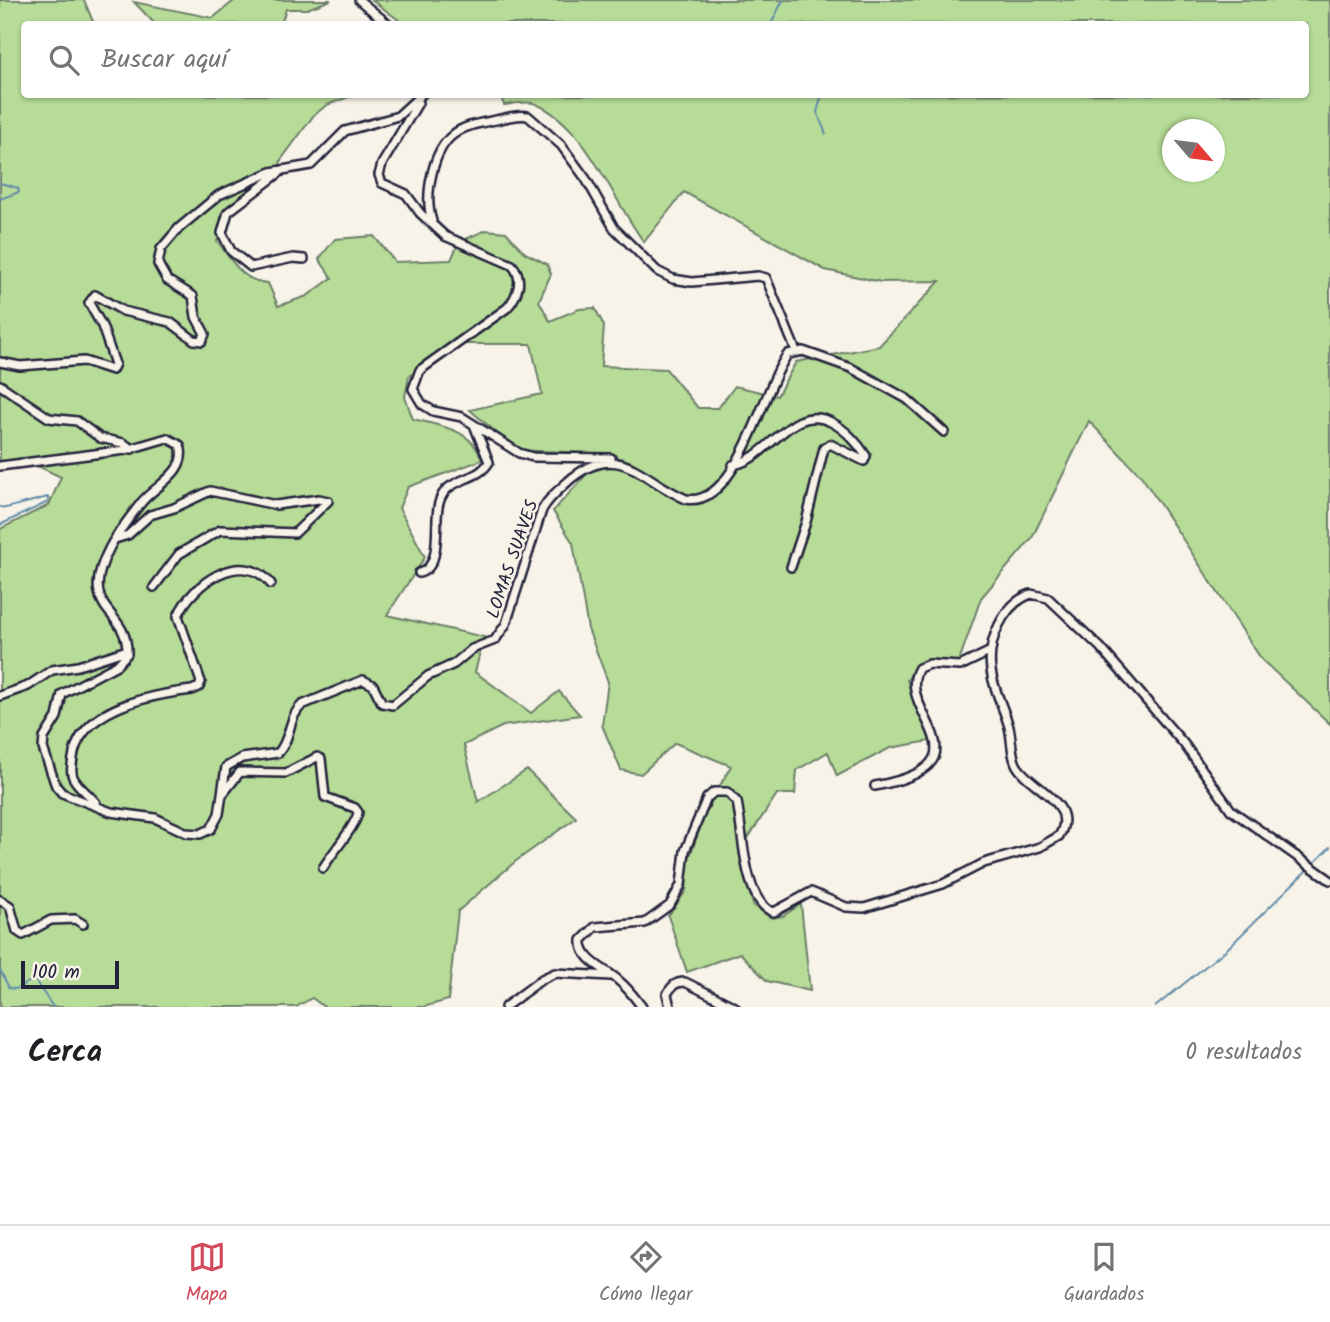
<!DOCTYPE html>
<html lang="es">
<head>
<meta charset="utf-8">
<style>
  :root { --surface:#fff; --page:#f6f6f6; --text:#202124; --muted:#757577; --line:#e0e0e0; --accent:#d1495b }
  body { margin:0; font-family:Kalam,sans-serif; background:var(--page); color:var(--text) }
  .compass { position:absolute; left:1162px; top:119px; width:63px; height:63px; border-radius:50%; background:var(--surface); box-shadow:0 2px 5px #0004; rotate:118deg }
  .scale { position:absolute; left:21px; bottom:18px; width:98px; box-sizing:border-box; padding-left:7px; border:4px solid #22223b; border-top:0; font-size:19px; line-height:24px; white-space:nowrap; color:#22223b; -webkit-text-stroke:5px #f7f3e8; paint-order:stroke }
  .list { margin:0; padding:0; list-style:none }
  h2 { display:flex; justify-content:space-between; align-items:center; height:91px; margin:0; padding:0 28px; font-size:30px }
  h2 small { font-size:23px; font-weight:400; color:var(--muted) }
  .icon { flex:none; width:38px; height:38px; fill:none; stroke:currentColor; stroke-width:2; stroke-linecap:round; stroke-linejoin:round }
  .map { position:relative; flex:none; width:1330px; height:1007px; overflow:hidden }
  .search { position:absolute; background:var(--surface); box-shadow:0 2px 5px #0004; left:21px; right:21px; top:21px; height:77px; display:flex; align-items:center; gap:18px; box-sizing:border-box; padding:0 24px; border-radius:7px; color:var(--muted); font-size:26px }
  .sheet { height:217px; background:var(--surface) }
  nav { display:flex; justify-content:space-around; align-items:center; box-sizing:border-box; height:98px; border-top:2px solid var(--line); background:var(--surface); font-size:19px; color:var(--muted) }
  nav a { display:grid; justify-items:center; gap:4px }
  nav .on { color:var(--accent) }
  .map>svg:first-child { display:block }
  .green { fill:#b6dc97; stroke:#6c7f69; stroke-width:2; fill-rule:evenodd }
  .lines { fill:none; stroke-linecap:round; stroke-linejoin:round }
  .stream { stroke:#658daa; stroke-width:2 }
  .minor-casing { stroke:#22223b; stroke-width:12 }
  .minor { stroke:#f7f3e8; stroke-width:7 }
  .labels { text-anchor:middle; stroke-width:5; stroke-linejoin:round; paint-order:stroke }
  .street-label { font-size:18px; fill:#22223b; stroke:#f7f3e8 }
</style>
</head>
<body>
<div class="map">
<svg width="1330" height="1007" viewBox="0 0 1330 1007">
  <rect width="100%" height="100%" fill="#f7f3e8"/>
  <filter id="ink" filterUnits="userSpaceOnUse"><feTurbulence type="fractalNoise" baseFrequency=".0143" numOctaves="2"/><feDisplacementMap in="SourceGraphic" scale="14" xChannelSelector="R" yChannelSelector="G"/><feConvolveMatrix kernelMatrix="1 2 1 2 8 2 1 2 1" color-interpolation-filters="sRGB"/></filter>
  <g filter="url(#ink)">
    <path class="green" d="M0,0H84L94,24H24V94L354,95L327,105L314,115L281,160L278,174L230,213L217,241C232,260 242,282 268,283L278,306L307,296L332,278L319,259L335,239L374,236L395,262L451,260L459,242L486,230L506,232L525,253L547,264L551,274L539,301L550,321L579,309L595,308L604,326L601,366L666,369L698,408H718L735,386L777,396L796,362L879,346L940,281L881,282L825,270L684,192L644,242C612,199 587,126 536,104C528,100 513,104 504,105L500,95L1306,94V24H404L372,0H1330V724L1262,660L1142,477L1089,421L1032,538L981,598L958,664L923,660L907,680L930,741L890,748L837,776L828,752L797,770L795,794H777L739,852L753,905L771,918L783,916L801,904L810,991L767,981L740,953L687,972L668,916L686,891L688,861L708,807L731,766L675,743L641,774L621,770L602,725L608,682L588,629L573,543L553,511L605,454L517,450L470,410L542,394L531,344H458L409,376L405,397L413,419C441,426 472,429 482,460L408,487L399,508L425,557L387,615L484,637L475,672L531,713L559,691L580,715L503,726L464,745L478,802L527,770L576,818L516,861L458,911L448,1000L423,1007H324L312,998L296,1007H0V529L49,505L61,477L21,458L0,462ZM1172,130H1214V172H1172Z
      M235,0H331L307,9H286L281,24H155L134,2L213,18Z"/>
    <g class="lines">
      <path class="stream" d="M771,24L783,0
        M822,94L817,112L826,134
        M0,183L18,188L19,192L0,199
        M0,507L6,508L48,497V502L0,525
        M1313,864L1330,847
        M0,970L9,988L16,989L34,979L53,1007
        M1155,1007L1227,949L1309,868"/>
      <g class="minor-casing">
        <path id="minor" d="M359,0L388,24
          M418,103L382,164L379,175L382,183L406,194L420,213L445,236L512,265C524,278 518,296 507,308L420,370L413,389L422,404L433,411L462,417L519,453L533,457L611,458
          M283,170L228,212L222,233L231,251L251,267L293,258L304,259
          M432,221C424,197 432,150 454,134C465,125 482,123 496,120C506,118 517,114 528,116L561,145L586,179L614,228L657,271L673,279L692,282L758,276L766,278L796,351
          M0,362L20,366L84,361L112,370L115,364L102,326L89,303L95,295L123,311L170,322L194,340L202,341L205,334L196,317L193,296L167,280L158,264L161,249L179,228L219,195L271,172L311,165L345,131L398,116L422,94
          M0,385L49,418L77,421L100,438L123,443L132,449
          M733,465C770,459 791,402 831,422C845,429 858,443 866,456L864,461L830,444L824,448L806,522L791,567
          M0,466L126,450L167,438L180,445C189,472 154,486 141,503C130,517 118,532 110,547C75,614 129,607 127,654L117,665L62,694L57,717L44,738L43,748L56,786L62,793L111,812L155,818L187,833L200,834L211,829L219,814L226,767L242,758L278,753C291,740 288,717 302,705L363,680L373,685L382,703L393,705L428,676L454,664L472,649L495,640L506,624L542,510C549,497 561,488 572,478C620,440 641,480 686,499C738,509 764,384 788,354L803,351L851,368L907,399L944,432
          M115,539L128,535L150,515L174,508L210,491L276,505L319,499L328,501L295,533L220,530L179,554L154,587
          M419,573C444,567 433,521 439,503C446,476 477,483 489,462L474,425
          M0,696L28,686L52,670L78,666L127,650
          M875,786C998,763 892,710 919,668L929,664L960,666L991,651
          M222,795L240,772L286,773L317,757L321,759L325,797L355,808L358,812C357,825 331,854 323,868
          M96,803C90,795 79,788 74,779C70,773 72,765 73,758C80,708 150,695 192,690L199,687L201,682L178,616C192,583 243,548 271,584
          M0,900L10,906L17,931L23,935L51,920L75,919L83,924
          M505,1007L542,979L555,973L611,976
          M642,1007C635,998 628,988 619,981C607,969 580,961 582,940L595,927L645,923L670,905L681,885L685,851L707,798L714,792H727L737,802C743,828 743,904 774,912L811,892L846,907L864,908L943,884L984,863L1040,847L1059,836C1080,802 1027,787 1016,764C1011,753 1012,739 1009,727C1004,708 993,689 991,670C987,641 1003,604 1031,594L1048,598L1100,647L1184,744L1231,810L1330,880
          M670,1007L667,994C672,986 675,982 685,982L735,1007"/>
      </g>
      <use href="#minor" class="minor"/>
    </g>
  </g>
  <g class="labels">
    <g class="street-label">
      <text transform="translate(512 559) rotate(-71)" y="6">LOMAS SUAVES</text>
    </g>
  </g>
</svg>
<svg class="compass" viewBox="-18 -18 36 36"><path d="M0-13l5 13h-10z" fill="#e53935"/><path d="M0 13l5-13h-10z" fill="#757577"/></svg>
<div class="scale">100 m</div>
<div class="search"><svg class="icon" aria-label="search" viewBox="0 0 24 24"><circle cx="10" cy="10" r="6"/><path d="M15 15l6 6"/></svg>Buscar aquí</div>
</div>
<section class="sheet">
<h2>Cerca<small>0 resultados</small></h2>
<ul class="list">
</ul>
</section>
<nav>
<a class="on"><svg class="icon" aria-label="map" viewBox="0 0 24 24"><path d="M3 6l6-2 6 2 6-2v14l-6 2-6-2-6 2zM9 4v14M15 6v14"/></svg>Mapa</a>
<a><svg class="icon" aria-label="directions" viewBox="0 0 24 24"><path d="M12 3l9 9-9 9-9-9zM9 14v-3h6M13 9l2 2-2 2"/></svg>Cómo llegar</a>
<a><svg class="icon" aria-label="saved" viewBox="0 0 24 24"><path d="M7 4h10v16l-5-4-5 4z"/></svg>Guardados</a>
</nav>
</body>
</html>
